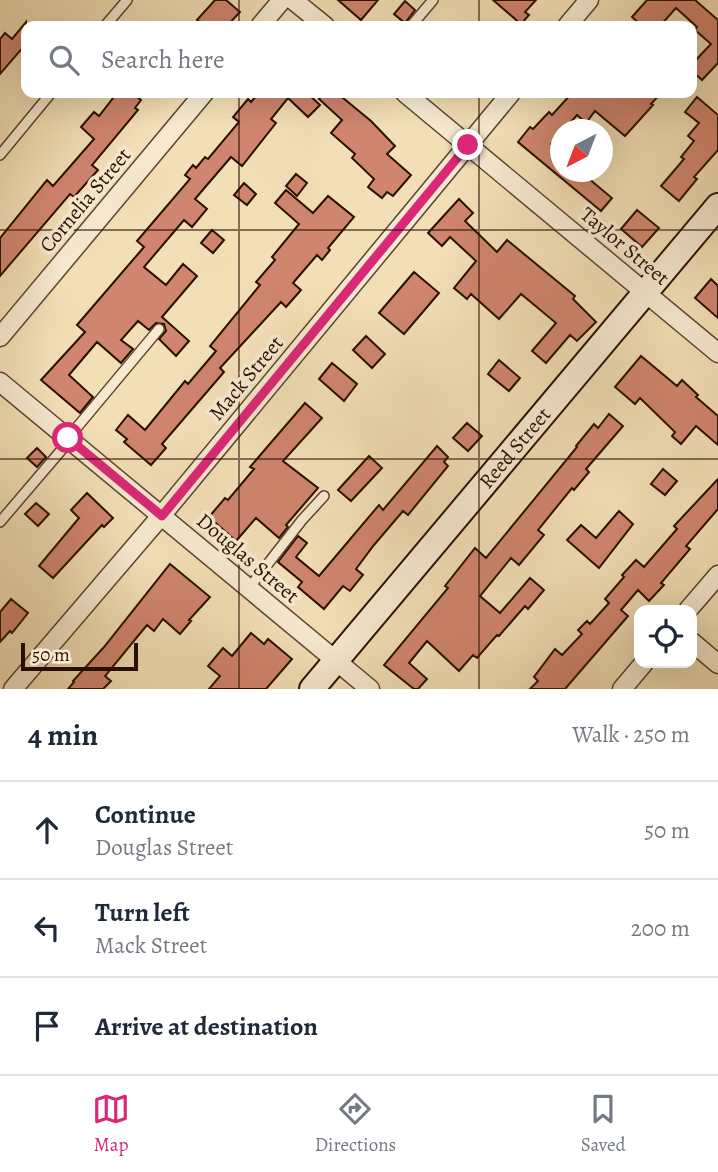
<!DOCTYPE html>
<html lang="en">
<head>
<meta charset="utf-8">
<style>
  :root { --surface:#fff; --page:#f2f2f3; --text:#1f2937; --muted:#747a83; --line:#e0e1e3; --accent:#db2777 }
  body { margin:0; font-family:Alegreya,serif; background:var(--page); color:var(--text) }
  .controls { position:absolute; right:21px; bottom:21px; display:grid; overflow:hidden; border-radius:14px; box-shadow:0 7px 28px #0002 }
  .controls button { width:63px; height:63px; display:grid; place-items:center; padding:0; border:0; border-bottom:2px solid var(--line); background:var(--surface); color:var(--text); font:35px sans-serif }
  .compass { position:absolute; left:550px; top:119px; width:63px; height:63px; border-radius:50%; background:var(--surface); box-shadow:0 7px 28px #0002; rotate:222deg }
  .scale { position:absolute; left:21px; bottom:18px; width:117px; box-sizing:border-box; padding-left:7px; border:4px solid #280f00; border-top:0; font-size:19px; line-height:24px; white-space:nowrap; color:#280f00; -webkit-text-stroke:5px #f7ead0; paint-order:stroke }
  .stop { position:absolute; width:21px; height:21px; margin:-16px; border:5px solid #db2777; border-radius:50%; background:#fff }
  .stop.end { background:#db2777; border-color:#fff; box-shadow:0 2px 7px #0008 }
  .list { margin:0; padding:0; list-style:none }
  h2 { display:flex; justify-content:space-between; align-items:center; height:91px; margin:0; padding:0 28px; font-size:30px }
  h2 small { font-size:23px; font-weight:400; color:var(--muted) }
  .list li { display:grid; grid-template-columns:46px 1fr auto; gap:21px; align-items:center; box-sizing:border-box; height:98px; padding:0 28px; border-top:2px solid var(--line) }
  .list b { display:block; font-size:26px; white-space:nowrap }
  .list p { margin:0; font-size:23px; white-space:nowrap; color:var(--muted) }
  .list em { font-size:23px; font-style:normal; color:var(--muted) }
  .icon { flex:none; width:38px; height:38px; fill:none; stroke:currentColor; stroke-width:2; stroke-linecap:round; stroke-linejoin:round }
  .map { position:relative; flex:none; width:718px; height:689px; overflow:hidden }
  .search { position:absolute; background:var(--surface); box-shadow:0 7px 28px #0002; left:21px; right:21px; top:21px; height:77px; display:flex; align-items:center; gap:18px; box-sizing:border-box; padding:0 24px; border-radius:14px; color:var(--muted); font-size:26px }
  .sheet { height:385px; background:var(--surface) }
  nav { display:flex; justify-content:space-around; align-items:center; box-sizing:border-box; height:98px; border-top:2px solid var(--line); background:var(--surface); font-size:19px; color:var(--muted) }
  nav a { display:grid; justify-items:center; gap:4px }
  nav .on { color:var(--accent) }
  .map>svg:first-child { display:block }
  .building { fill:#d0856e; stroke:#280f00; stroke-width:2 }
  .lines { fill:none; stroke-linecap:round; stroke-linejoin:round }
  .lane-casing { stroke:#5b432e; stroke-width:12 }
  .street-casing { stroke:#5b432e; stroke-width:21 }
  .secondary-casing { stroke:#280f00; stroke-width:28 }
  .lane { stroke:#f7ead0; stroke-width:9 }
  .street { stroke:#f7ead0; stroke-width:18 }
  .secondary { stroke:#f7ead0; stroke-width:24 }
  .route { stroke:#db2777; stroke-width:9 }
  .grid { fill:none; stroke:#280f00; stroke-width:2; stroke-opacity:0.55 }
  .labels { text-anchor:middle; stroke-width:7; stroke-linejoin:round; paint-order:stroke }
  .street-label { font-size:21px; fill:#280f00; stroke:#f7ead0 }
</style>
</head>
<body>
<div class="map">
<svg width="718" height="689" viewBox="0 0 718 689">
  <rect width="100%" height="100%" fill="#f3dfb6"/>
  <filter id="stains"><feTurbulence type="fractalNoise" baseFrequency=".00286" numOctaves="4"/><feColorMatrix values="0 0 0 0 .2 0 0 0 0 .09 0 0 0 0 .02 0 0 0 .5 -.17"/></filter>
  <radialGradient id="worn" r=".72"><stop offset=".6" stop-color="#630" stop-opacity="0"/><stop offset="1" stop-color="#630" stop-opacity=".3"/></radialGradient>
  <path class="building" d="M215,0H226L240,12L227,26H204L197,20Z
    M338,0H378L361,20Z
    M493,0H536L525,12L529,15L521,24Z
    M647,0H695L718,20V63L702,80L692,71V64L711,44L695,30L697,27L676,8L660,26H642L632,17Z
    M405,1L415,10L405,23L394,14Z
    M26,22V44L0,74V39L5,33L12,39Z
    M117,93H132L141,100L135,108L138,110L92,165L98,170L74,197L70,194L0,276V238L47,180L53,186L94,139L81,127L94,112L99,116Z
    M259,93H307L320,105L308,117L288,98L271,119L276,123L242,166L231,157L195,199L207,209L192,227L184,220L144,267L166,285L183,264L197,276L162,317L189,341L176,356L159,339L166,331L164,324L156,323L149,330L138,321L121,340L133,349L121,363L97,342L69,375L93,397L80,413L41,380L85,332L77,325L144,247L137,241L190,179L185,175L193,165L196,168L205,157L208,159L239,122L233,117L248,99L251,102Z
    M324,93H337L371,121L395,146L387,154L411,175L393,196L387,192L382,198L368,187L374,179L352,158L355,154L331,133L342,120L319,99Z
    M572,93H661L651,104L653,105L625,136L595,111L586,123L577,115L564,130H561V134L551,144L561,152V172H594L588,178L612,198L601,211L518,142L530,127L533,129L549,112L552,115Z
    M697,97L718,115V150L694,177L697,179L679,201L661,186L684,159L681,157L694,141L688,136L699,123L685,112Z
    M296,174L307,183L297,196L286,186Z
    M244,183L256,194L247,205L234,195Z
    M286,190L313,213L328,196L354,217L328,248L330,250L322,260L317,255L293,283L301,290L286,307L281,302L220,368L224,372L162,444L166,448L151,465L124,442L127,439L116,430L128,415L145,430L185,381L188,384L216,351L210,346L260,285L256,282L275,260L272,257L299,224L275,203Z
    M459,199L473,213L465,221L497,252L507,240L575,296L573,299L596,322L577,341L570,335L546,363L532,351L556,323L521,294L499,319L471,294L467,299L454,288L476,261L450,237L442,246L428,233Z
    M637,210L659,228L642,247L621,229Z
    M212,230L224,240L213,253L201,243Z
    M414,272L439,293L404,334L379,313Z
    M711,279L718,286V318L695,298Z
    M366,336L385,354L372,368L353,350Z
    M641,356L677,386L682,380L698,395L696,397L718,416V445L696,426L681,444L672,436L675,432L640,398L635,404L615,387Z
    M499,360L520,378L509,391L488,374Z
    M332,363L357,384L344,401L319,379Z
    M305,403L322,418L283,461L318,488L286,525L288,527L279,538L256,518L236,541L209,517L225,498L228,500L254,469L250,467Z
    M609,414L623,426L586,469L589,472L574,490L572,488L538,530L544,535L519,565L511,558L480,596L500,613L530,578L544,590L528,609L525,606L499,636L497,635L477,658L473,655L459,671L427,641L409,663L427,679L418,689H414L384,665L448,588L445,586L475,548L486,558L577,447L576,446L594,424L598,428Z
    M467,423L482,436L468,451L453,438Z
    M437,446L448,457L444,462L448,466L408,515L403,511L374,545L356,569L363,575L350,591L343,586L324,609L298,587L302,582L278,562L298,536L307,543L296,557L319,576L379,505L383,510Z
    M37,448L46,457L37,467L27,458Z
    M369,456L382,468L351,501L338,490Z
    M663,469L677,481L665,495L651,484Z
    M718,479V509L686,546L690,549L661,583L664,585L649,601L638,590L621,610L628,616L565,689H530L538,681L534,677L555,649L562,655L582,634L578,630L587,621L590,624L609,603L605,599L624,577L622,575L636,560L644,567L677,529L674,526Z
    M87,493L113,518L104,527L102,525L53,578L39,566L79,518L71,510Z
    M36,503L49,514L38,526L25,514Z
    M619,511L633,524L599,568L567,540L581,525L596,538Z
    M170,564L210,597L189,620L191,621L180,634L163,619L154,631L147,625L105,676L111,681L103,689H68L74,682L73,681L104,647Z
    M11,599L28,613L12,633L10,631L0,642V612Z
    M251,633L264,644L268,639L292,659L266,689H209L220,676L208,666L223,648L232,656Z"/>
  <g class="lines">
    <g class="lane-casing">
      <path id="lane" d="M105,26L127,0
        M411,26L433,0
        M0,155L51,93
        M68,438L159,329
        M0,522L70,440
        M249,588L302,520L324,496"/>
    </g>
    <g class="street-casing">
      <path id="street" d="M293,0L325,26
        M260,26L282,0
        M567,26L589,0
        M405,93L718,353
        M0,337L204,93
        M0,382L370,689
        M688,610L718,575
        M692,642L718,664
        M13,689L161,516L511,93
        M622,689L644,663"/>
    </g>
    <g class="secondary-casing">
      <g id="secondary">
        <path id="s1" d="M312,689L718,206"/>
      </g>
    </g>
    <use href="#lane" class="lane"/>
    <use href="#street" class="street"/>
    <use href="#secondary" class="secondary"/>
  </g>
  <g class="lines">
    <path class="route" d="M68,438L162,516L468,145"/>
  </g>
  <path class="grid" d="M239,0V26M479,0V26M239,93V689M479,93V689M0,230H718M0,459H718"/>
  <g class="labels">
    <g class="street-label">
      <text transform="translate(85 200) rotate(-50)" y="7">Cornelia Street</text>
      <text transform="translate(625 246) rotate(40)" y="7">Taylor Street</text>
      <text transform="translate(246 378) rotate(-50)" y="7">Mack Street</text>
      <text dy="7" stroke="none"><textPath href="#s1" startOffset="315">Reed Street</textPath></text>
      <text transform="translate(248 558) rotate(40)" y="7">Douglas Street</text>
    </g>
  </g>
  <rect width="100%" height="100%" filter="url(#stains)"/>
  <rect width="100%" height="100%" fill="url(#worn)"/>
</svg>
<div class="controls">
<button><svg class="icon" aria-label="locate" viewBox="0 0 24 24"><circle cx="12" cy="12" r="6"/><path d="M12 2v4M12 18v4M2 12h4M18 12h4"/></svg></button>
</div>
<svg class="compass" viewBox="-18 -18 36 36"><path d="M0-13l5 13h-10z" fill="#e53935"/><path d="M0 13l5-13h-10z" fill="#747a83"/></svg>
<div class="scale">50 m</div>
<div class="stop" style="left:68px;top:438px"></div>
<div class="stop end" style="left:468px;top:145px"></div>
<div class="search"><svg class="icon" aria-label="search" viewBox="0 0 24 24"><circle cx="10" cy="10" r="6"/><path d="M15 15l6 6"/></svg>Search here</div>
</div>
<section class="sheet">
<h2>4 min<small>Walk · 250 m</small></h2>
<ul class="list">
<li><svg class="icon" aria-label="ahead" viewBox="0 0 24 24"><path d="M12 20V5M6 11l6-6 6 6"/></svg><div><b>Continue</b><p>Douglas Street</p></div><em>50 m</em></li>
<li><svg class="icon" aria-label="left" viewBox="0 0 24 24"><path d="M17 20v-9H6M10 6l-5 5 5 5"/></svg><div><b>Turn left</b><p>Mack Street</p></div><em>200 m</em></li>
<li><svg class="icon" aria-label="arrive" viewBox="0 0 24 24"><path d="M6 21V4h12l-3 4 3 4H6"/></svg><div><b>Arrive at destination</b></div></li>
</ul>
</section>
<nav>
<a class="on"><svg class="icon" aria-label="map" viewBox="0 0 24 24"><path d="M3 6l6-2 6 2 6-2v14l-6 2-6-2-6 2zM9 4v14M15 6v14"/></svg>Map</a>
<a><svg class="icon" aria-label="directions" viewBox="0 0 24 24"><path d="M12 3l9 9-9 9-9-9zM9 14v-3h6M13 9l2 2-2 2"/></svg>Directions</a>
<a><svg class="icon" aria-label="saved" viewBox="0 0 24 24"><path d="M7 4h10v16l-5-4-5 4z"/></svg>Saved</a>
</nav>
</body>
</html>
